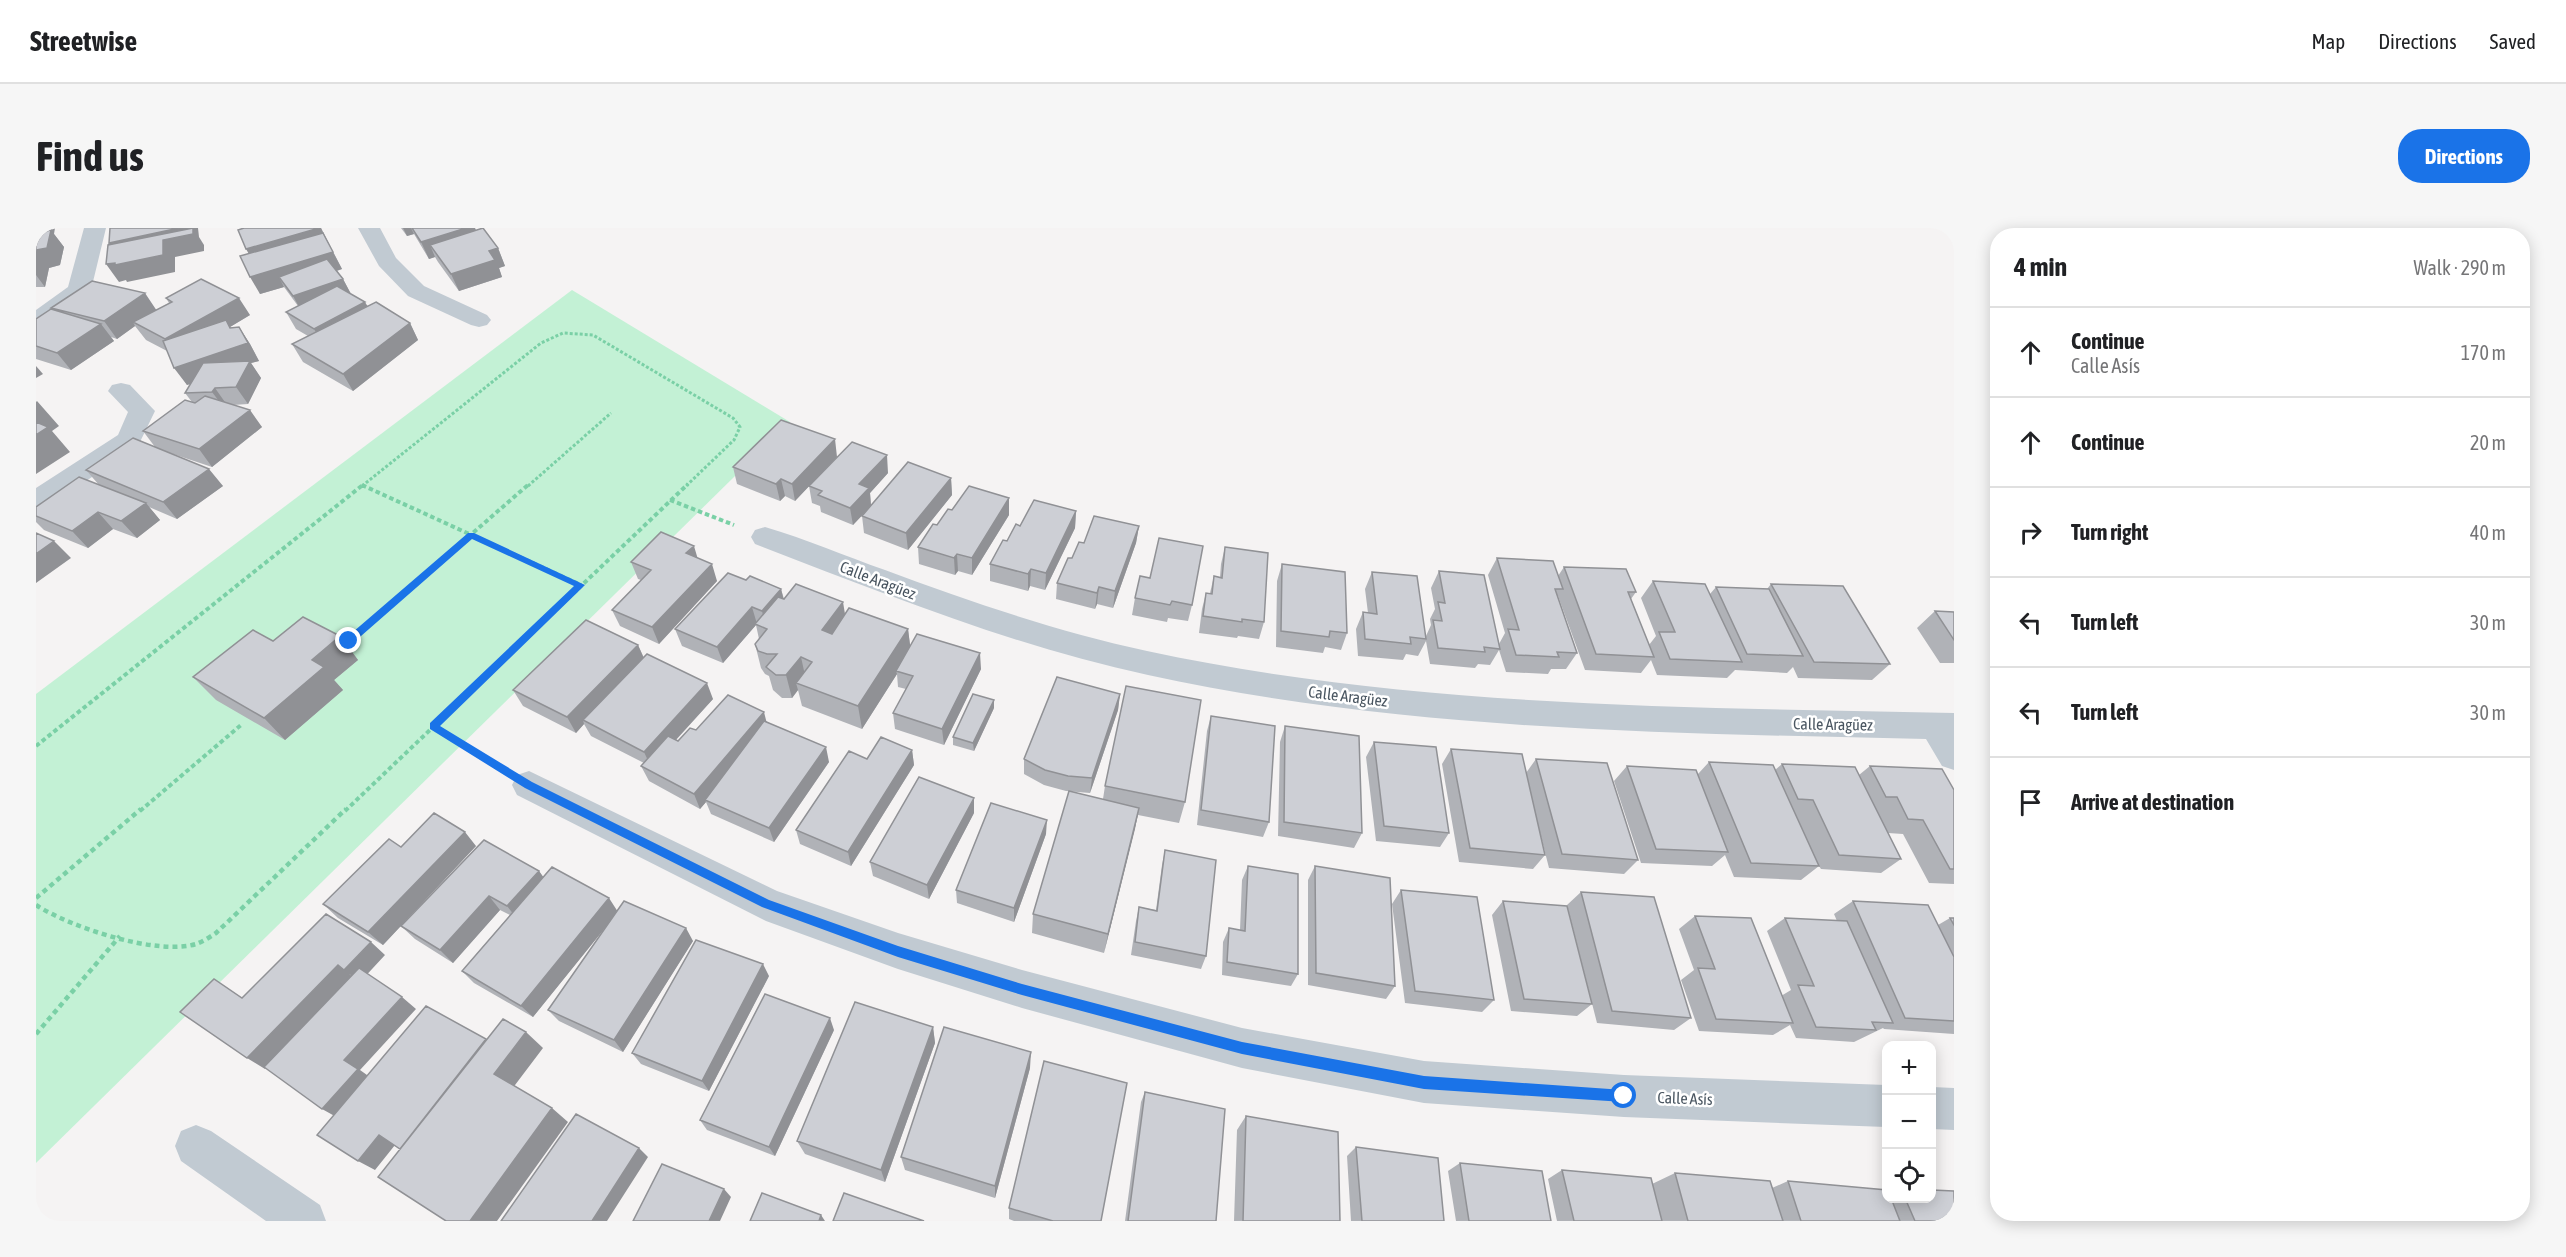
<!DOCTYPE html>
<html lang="en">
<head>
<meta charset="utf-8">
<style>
  :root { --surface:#fff; --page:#f6f6f6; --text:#202124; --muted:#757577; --line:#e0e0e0; --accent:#1a73e8 }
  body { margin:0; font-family:"Asap Condensed",sans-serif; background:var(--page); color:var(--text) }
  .controls { position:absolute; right:18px; bottom:18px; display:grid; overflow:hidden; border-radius:12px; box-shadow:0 3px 15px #0003 }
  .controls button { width:54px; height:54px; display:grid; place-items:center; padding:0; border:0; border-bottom:2px solid var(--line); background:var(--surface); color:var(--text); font:30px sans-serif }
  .stop { position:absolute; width:18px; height:18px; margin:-14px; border:4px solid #1a73e8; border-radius:50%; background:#fff }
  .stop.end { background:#1a73e8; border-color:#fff; box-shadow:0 2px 6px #0008 }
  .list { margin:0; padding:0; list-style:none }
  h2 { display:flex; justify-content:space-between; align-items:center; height:78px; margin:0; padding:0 24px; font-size:26px }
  h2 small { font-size:20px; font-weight:400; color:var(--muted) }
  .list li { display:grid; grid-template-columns:39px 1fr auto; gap:18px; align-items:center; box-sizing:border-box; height:90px; padding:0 24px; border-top:2px solid var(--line) }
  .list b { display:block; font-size:22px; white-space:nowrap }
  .list p { margin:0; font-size:20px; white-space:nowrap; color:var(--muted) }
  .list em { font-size:20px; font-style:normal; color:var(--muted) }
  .icon { flex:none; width:33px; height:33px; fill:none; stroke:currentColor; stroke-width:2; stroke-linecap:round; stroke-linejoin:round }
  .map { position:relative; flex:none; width:1918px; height:993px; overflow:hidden; border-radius:24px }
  header { display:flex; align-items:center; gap:36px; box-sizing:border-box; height:84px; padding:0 30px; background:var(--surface); border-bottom:2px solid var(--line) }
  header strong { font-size:28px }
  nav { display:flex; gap:33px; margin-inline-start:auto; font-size:21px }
  .intro { display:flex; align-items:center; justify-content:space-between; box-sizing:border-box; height:144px; padding:0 36px }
  h1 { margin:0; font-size:42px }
  .button { padding:15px 27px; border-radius:24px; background:var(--accent); color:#fff; font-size:21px; font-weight:700 }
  main { display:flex; gap:36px; padding:0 36px }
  aside { flex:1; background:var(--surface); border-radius:24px; box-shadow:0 3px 15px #0003 }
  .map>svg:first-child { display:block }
  .green { fill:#c3f1d5 }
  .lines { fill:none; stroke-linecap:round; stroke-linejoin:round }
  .path-far2 { stroke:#7ad0a6; stroke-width:3; stroke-dasharray:3 2; stroke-linecap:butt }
  .path-far1 { stroke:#7ad0a6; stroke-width:4; stroke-dasharray:4.5 3; stroke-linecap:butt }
  .path { stroke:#7ad0a6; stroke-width:4.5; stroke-dasharray:5 4; stroke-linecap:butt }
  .minor { fill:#c1cad2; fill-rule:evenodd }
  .wall { fill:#b0b2b7 }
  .shaded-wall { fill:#909195 }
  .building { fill:#cdcfd5; stroke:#909195; stroke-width:1.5 }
  .route { fill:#1a73e8 }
  .labels { text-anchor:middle; stroke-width:5; stroke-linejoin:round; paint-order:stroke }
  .street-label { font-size:16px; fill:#4a5661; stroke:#fff }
</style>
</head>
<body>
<header>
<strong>Streetwise</strong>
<nav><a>Map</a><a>Directions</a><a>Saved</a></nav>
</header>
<div class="intro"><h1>Find us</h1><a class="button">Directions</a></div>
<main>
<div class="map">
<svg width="1918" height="993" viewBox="0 0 1918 993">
  <rect width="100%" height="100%" fill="#f5f3f3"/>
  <path class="green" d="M536,62L754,194L0,935V466Z"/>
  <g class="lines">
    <path class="path-far2" d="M326,258L505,115L527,105L557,107L697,190L704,199L698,212L650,258
      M492,258L575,185"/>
    <path class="path-far1" d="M326,257L545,357
      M634,272L698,297
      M313,413L493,256
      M397,498L463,538
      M0,518L328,256
      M104,583L205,497
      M309,583L652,256"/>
    <path class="path" d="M0,670L105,581
      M0,677C34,699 120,728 160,716C166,714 174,709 180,705L310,581
      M0,806L84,708"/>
    <path class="minor" d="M48,0H70L55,62L8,98L0,100V82L32,59Z
      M322,0H344L360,30L388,58L451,87L455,92L451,97L443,99L435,97L372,68L343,38Z
      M85,155L94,157L119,183L102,218L10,280L0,283V260L82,207L92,184L72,163L76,157Z
      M729,299C770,311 809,328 849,342C935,374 1022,404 1111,423C1376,480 1649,479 1918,485V542L1906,538L1890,511C1630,505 1368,503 1112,447C977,418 847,365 719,316L715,309L719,302Z
      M493,543L741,663L862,705L986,742L1206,800L1388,833L1588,847L1850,857V899L1588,889L1388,875L1206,840L986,780L862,741L730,693L481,567L476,557L481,547Z
      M1896,859L1918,860V902L1896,901Z
      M160,897L175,903L284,977L290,993H230L145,933L139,918L145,903Z"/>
  </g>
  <path class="wall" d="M206,0H285L306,41L301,43L307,51L315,66L332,78L374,95L382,112L317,163L267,134L256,116L272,108L260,101L250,84L262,78L248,59L224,66Z
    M365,0H439L440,3L462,20L469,38L463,40L466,49L423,63L402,34L399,29L393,31L378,6L371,8Z
    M18,6L28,19L24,37L13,40L9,59H0V23Z
    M130,70L214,87L194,99L195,100L203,99L214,116L223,133L215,135L225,150L212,176L197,177L226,199L176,239L134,225L187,258L141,291L113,279L124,292L101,310L77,301L52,320L8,302L0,294V279L63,257L50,242L119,219L107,203L156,174L149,165L154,156L151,157L131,123L110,112L99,98L81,111L75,109L78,113L35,142L0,131V91L16,82L15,80L120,82L133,75Z
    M801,229L785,246L852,245L834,265L835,277L915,250L916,267L872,322L828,305L826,288L831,282L817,297L785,284L784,278L776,275L773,258L759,273L749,268L744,273L701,256L697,239Z
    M973,270V287L936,347L922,343L919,347L883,336L882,319L901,297L916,282Z
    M1040,283L1039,300L1009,362L994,358L992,363L954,353V336L984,298Z
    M1103,298L1100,315L1077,380L1061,376L1059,381L1020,371L1021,355L1036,330L1048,315Z
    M1189,319L1228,394L1223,411L1202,408L1201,410L1163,405L1166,381L1170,365H1174L1178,348L1184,349L1185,336Z
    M662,330L681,353L623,416L584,398L576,382L605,352L602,351L595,334Z
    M1461,330L1522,348L1528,339L1600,364L1595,371L1613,417L1620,408L1605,370L1617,353L1674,366L1680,359L1731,361L1735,356L1854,436L1836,452L1762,450L1757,439L1751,445L1699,442L1691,450L1621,447L1615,432L1605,445L1549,442L1522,368V369L1541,425L1530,441H1515L1512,446L1470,444L1463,422L1454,437L1442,436L1439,440L1394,436L1390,413L1382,428L1370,426L1367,432L1322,428L1320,401L1327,384L1332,385L1329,361L1336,344L1390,408L1395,397L1394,391L1399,381L1395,360L1403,343L1463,416L1469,405L1452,347Z
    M1246,336L1311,405L1305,422L1289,419L1287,425L1240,419L1241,353Z
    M1104,348L1156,377L1152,393L1132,390L1131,394L1096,387L1099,370Z
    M710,352L745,361L748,371L872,401L874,418L945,441L908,517L859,501L857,485L870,461L862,459L861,446L826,501L766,478L762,462L756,470H746L737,462L733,448L729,446L725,440L719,416L723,411L720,397L687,435L646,418L639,401Z
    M1899,383L1918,384V435H1904L1881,400Z
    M304,408L322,432L298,452L307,462L249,512L180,472L157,449Z
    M602,417L608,430L677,471L640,512L642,513L660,502L730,493L793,534L738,614L675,586L670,574L664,581L613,553L605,538L608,535L555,508L548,496L540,505L487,478L477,462Z
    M1084,466L1082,482L1054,565L1030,563L1008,557L988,546V531Z
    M958,480L938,523L917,517V509Z
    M1175,488L1233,594L1227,609L1161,597L1171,503Z
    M1249,498L1326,605L1318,620L1242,608L1244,514Z
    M1338,514L1413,605L1404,619L1340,613L1330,529Z
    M1415,521L1490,545L1500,531L1602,632L1588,646L1513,640L1500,589L1509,627L1497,641L1423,634L1406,536Z
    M876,522L878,537L815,638L764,616L760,602L831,531Z
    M1673,534L1739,542L1746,536L1823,547L1834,538L1918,562V656L1893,655L1867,606L1852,605L1841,584L1865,631L1845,645L1785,641L1783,638L1765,652L1698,649L1689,627L1676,638L1605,635L1578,553L1591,538L1662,546Z
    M1069,558L1149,574L1143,595L1102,587L1068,725L996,705L997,686L1067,571Z
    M938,585L893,671L837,648L834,634Z
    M1010,606L978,694L921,675L920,662Z
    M440,618L347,717L302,690L287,676L365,619Z
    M1129,622L1170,728L1165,741L1095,727L1100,693L1103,679L1120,682L1126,637Z
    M1212,638L1262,746L1255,758L1186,747L1187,714L1193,700L1204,702L1206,652Z
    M1279,638L1359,758L1350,771L1272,757V652Z
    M503,643L507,649L581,683L657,713L587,824L523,793L512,782L574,693L497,789L438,755L426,743L474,687L464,682L417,735L379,711L365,698Z
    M1365,662L1458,772L1446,784L1369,775L1356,676Z
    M1545,664L1655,790L1638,802L1561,795L1531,677Z
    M1467,673L1556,776L1541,788L1475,783L1456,687Z
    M1817,673L1902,697L1914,690H1918V806L1848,801L1847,800L1818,814L1760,810L1754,797L1737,807L1663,803L1645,752L1658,742L1643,701L1659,688L1745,768L1755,762L1731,703L1749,690L1801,693L1798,686Z
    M733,748L673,863L605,836L596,825Z
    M897,799L899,815L849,954L769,926L761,913Z
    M798,802L739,928L671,902L664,892Z
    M994,840L959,970L869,942L865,929Z
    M1109,864L1180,993H1089L1105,874Z
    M1210,888L1304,993H1198L1201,902Z
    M1320,919L1408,993H1315L1311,928Z
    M1424,935L1515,993H1420L1412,943Z
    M1526,942L1616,956L1639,945L1736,960L1752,953L1851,970H1896L1918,993H1521L1512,951Z
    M973,980L1065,993H978L973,991Z"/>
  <path class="shaded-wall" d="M0,0H19L18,6L28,19L24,37L13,40L9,59L0,47Z
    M143,0H162L163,9L168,17V23L139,29V44L91,54L90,52L83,54L70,36L86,32L73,15Z
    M283,0H285L293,17L220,38L210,21Z
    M367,0H375L378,6L371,8Z
    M430,0H439L445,15L394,17L399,29L393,31L385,14Z
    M462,20L469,38L463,40L466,49L423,63L415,46L453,23Z
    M297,24L306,41L250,58L243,49L248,59L224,66L214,49Z
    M307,51L316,68L267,86L257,68Z
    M109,65L121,83L97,94L99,98L81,111L68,93Z
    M203,70L214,87L194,99L201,110L203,99L214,116L223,133L215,135L225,150L212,176L200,159L212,136L151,157L138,140L141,129L129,111Z
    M329,74L339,91L288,118L278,101Z
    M374,95L382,112L317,163L307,146Z
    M65,96L78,113L35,142L21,125Z
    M0,138L7,146L0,150Z
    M179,160L191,177L189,181L176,164Z
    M1,173L23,198L16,203L34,224L0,246V174Z
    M214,182L226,199L176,239L163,221Z
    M799,211L801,229L759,273L756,256Z
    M851,227L852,245L834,265L835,278L817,297L814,280L823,256Z
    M173,241L187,258L141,291L127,274Z
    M915,250L916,267L872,322L870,305Z
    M745,251L749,268L744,273L740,256Z
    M973,270V287L936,347V330Z
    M110,275L124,292L101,310L85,293Z
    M1040,283L1039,300L1009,362L1010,345Z
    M62,284L77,301L52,320L36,303Z
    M1103,298L1100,315L1077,380L1079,363Z
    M18,313L35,330L0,355V326Z
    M658,318L663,335L650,325Z
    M921,326L922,343L919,347L918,330Z
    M676,336L681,353L623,416L616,399Z
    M995,341L994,358L992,363V346Z
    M1063,359L1061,376L1059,381L1061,365Z
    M745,361L749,377L730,400L726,383Z
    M807,374L811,398L790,426L786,402Z
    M716,379L721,396H719L720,397L687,435L681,419Z
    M872,401L875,424L860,443L861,446L826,501L822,478Z
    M304,408L322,432L298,452L307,462L249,512L228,490L276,432Z
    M602,417L609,433L547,492L548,496L540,505L531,489Z
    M944,425L945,441L908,517L906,501Z
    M765,429L770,452L760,455L762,462L756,470L750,447Z
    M671,455L677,471L615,539L608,524Z
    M1084,466L1082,482L1054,565L1056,550Z
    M958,472V480L938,523L937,515Z
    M728,484L732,500L669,572L670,574L664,581L658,566Z
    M790,519L793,534L738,614L733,600Z
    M876,522L878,537L815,638L812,624Z
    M938,570V585L893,671L891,657Z
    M1103,580L1099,601L1068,725L1072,706Z
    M1011,592L1010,606L978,694V680Z
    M429,604L440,618L347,717L332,704Z
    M503,643L513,657L482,692L471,678Z
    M453,668L464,682L417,735L404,722Z
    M573,670L582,684L497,789L485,778Z
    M650,700L657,713L587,824L578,812Z
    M335,714L349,727L324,754L308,742Z
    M727,736L733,748L673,863L666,853Z
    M302,737L317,749L229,841L211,830Z
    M366,769L380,781L324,842L338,852L304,891L286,881L308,832Z
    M794,790L798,802L739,928L733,919Z
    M897,799L899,815L849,954L845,942Z
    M490,804L507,820L476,861L458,846Z
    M995,824L994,840L959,970V958Z
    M516,880L532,894L461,993H434Z
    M343,907L359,917L339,942L322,933Z
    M603,920L612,929L571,993H556Z
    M688,961L695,969L684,993H673Z
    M785,987L789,993H783Z"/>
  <path class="building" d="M74,0H143L73,15Z
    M157,0V6L127,12V27L79,37V35L70,36L72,17Z
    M208,0H283L210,21L202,2Z
    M376,0H430L385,14Z
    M447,0L462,20L453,23L459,32L415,46L394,17Z
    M15,2L11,20L0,22V5Z
    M287,5L297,24L214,49L204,28Z
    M291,31L307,51L257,68L243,49Z
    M165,51L203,70L129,111L97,94L136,74L130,70Z
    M56,53L109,65L68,93L15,80Z
    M301,58L329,74L278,101L250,84Z
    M340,74L374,95L307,146L256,116Z
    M15,81L65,96L21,125L0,118V91Z
    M190,92L194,100L203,99L212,115L138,140L127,113Z
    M214,133L200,159L179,160L176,164L149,165L167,135Z
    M169,168L214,182L163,221L107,203L149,172L159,175Z
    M745,192L799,211L756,256L745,251L740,256L697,239Z
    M0,194L12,199L0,207Z
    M97,210L173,241L127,274L50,242Z
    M816,214L851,227L823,256L833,260L814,280L782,267L786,263L773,258Z
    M872,234L915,250L870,305L826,288Z
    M43,249L110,275L85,293L62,284L36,303L0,288V279Z
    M933,258L973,270L936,330L921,326L918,330L882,319L897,296L901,297L912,281L916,282Z
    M998,272L1040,283L1010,345L995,341L992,346L954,336L967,312L971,313L980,296L984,298Z
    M1058,288L1103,298L1079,363L1063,359L1061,365L1021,355L1032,330H1036L1043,314L1048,315Z
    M625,304L658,318L650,325L676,336L616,399L576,382L615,342L595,334Z
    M0,305L18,313L0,326Z
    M1123,310L1167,318L1156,377L1136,373L1134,377L1099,370L1104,348L1114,350Z
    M1189,319L1232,325L1228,394L1206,391V394L1167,388L1170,365L1176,366L1178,348L1186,350Z
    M1461,330L1517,333L1527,361H1519L1541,425L1521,424L1523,429L1480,427L1472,401L1483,402Z
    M1246,336L1309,344L1311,405L1294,403L1293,409L1245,403Z
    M1528,339L1590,341L1600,364H1592L1618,429L1560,426Z
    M1403,343L1448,347L1464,421L1448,419L1449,424L1402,420L1397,392L1406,393L1402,374L1409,375Z
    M1336,344L1381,348L1390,411L1374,409L1375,416L1329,411L1327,384L1341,386Z
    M692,345L710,352L714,348L745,361L726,383L716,379L681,419L639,401Z
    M1617,353L1669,356L1706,434L1634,431L1623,404H1639Z
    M760,356L807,374L786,402L796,406L813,380L872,401L822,478L760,455L776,434L765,429L750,447H740L730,439L741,426H731L722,423L719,416L731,401L719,396L742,369L748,371Z
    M1735,356L1807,358L1854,436L1778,434Z
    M1680,359L1733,361L1767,428L1711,426Z
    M1899,383L1918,384V412Z
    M267,389L304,408L276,432L288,439L228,490L157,449L217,402L237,413Z
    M550,392L602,417L531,489L477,462Z
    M881,406L944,425L906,501L857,485L877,448L860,443Z
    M611,426L671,455L608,524L547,492Z
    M1021,449L1084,466L1056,550L1032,548L1009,542L988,531Z
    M1090,458L1165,472L1149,574L1069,558Z
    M937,466L958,472L937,515L917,509Z
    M692,467L728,484L658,566L605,538L632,508L642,513L654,500L660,502Z
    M1175,488L1239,498L1233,594L1165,582Z
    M728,493L790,519L733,600L669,572Z
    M1249,498L1323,508L1326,605L1248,594Z
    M845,509L876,522L812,624L760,602L813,523L831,531Z
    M1338,514L1400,519L1413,605L1348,598Z
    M1415,521L1486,526L1509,627L1434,620Z
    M1500,531L1571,535L1602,632L1526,626Z
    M1673,534L1737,537L1783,638L1715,635Z
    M1746,536L1819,539L1865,631L1803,627L1777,572L1762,571Z
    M1591,538L1660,542L1692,624L1620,621Z
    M1834,538L1906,541L1918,562V641H1914L1887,592L1872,591L1861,569H1850Z
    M883,549L938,570L891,657L834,634Z
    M1033,563L1103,580L1072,706L997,686Z
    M955,575L1011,592L978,680L920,662Z
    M398,585L429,604L332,704L287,676L353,611L365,619Z
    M448,612L503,643L471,678L453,668L404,722L365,698Z
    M1129,622L1180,632L1170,728L1099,714L1103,679L1121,683Z
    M1212,638L1262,646V746L1191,734L1193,700L1209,703Z
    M1279,638L1354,650L1359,758L1280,745Z
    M516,639L573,670L485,778L426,743Z
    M1365,662L1441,669L1458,772L1379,763Z
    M1545,664L1618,669L1655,790L1576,783Z
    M588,673L650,700L578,812L512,782Z
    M1467,673L1531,678L1556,776L1488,771Z
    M1817,673L1892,677L1918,729V793L1869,790Z
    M290,686L335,714L308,742L302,737L211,830L144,784L178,751L206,770Z
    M1659,688L1715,690L1757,795L1680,791L1662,740L1679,741Z
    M1749,690L1811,693L1857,795L1836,794L1840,802L1780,799L1762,757L1778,758Z
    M1914,690H1918V697Z
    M660,712L727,736L666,853L596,825Z
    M323,740L366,769L308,832L322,841L286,881L228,839Z
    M729,766L794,790L733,919L664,892Z
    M819,774L897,799L845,942L761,913Z
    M390,778L450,811L364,921L343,907L322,933L281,907Z
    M467,791L490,804L458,846L516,880L434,993H410L342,949Z
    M908,799L995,824L959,958L865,929Z
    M1008,833L1091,855L1065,993H1017L973,980Z
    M1109,864L1189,881L1180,993H1092Z
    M540,886L603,920L556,993H465Z
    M1210,888L1302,904L1304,993H1207Z
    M1320,919L1402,930L1408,993H1326Z
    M1424,935L1506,943L1515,993H1433Z
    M626,936L688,961L673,993H597Z
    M1526,942L1615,950L1626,993H1538Z
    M1639,945L1734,953L1747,993H1652Z
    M1752,953L1851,962V970H1855L1864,993H1765Z
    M1896,962L1918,963V993H1879L1869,970H1896Z
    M726,965L785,987L783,993H714Z
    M808,965L888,993H797Z"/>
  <path class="route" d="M432,305H438L549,357L404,498L496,554L733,672L862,718L986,756L1206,814L1388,848L1588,862L1593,863V872L1588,874L1388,861L1206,826L986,767L862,729L726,679L489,560L394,501V495L538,358L436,311L317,415H310V410Z"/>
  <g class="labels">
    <g class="street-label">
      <text transform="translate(842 352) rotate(21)" y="6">Calle Aragüez</text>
      <text transform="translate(1312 468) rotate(7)" y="6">Calle Aragüez</text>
      <text transform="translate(1797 496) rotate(1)" y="6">Calle Aragüez</text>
      <text transform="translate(1649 870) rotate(2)" y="6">Calle Asís</text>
    </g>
  </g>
</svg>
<div class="controls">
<button>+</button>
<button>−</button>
<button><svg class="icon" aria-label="locate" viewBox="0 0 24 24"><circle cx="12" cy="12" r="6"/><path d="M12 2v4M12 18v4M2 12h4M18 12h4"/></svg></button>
</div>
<div class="stop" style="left:1588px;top:868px"></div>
<div class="stop end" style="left:313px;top:413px"></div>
</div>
<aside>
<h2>4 min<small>Walk · 290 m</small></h2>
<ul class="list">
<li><svg class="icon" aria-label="ahead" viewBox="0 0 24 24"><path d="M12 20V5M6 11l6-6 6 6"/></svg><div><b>Continue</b><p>Calle Asís</p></div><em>170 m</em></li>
<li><svg class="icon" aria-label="ahead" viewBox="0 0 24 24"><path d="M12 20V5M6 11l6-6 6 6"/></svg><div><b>Continue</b></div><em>20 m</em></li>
<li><svg class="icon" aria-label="right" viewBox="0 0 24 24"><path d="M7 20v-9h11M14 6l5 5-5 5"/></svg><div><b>Turn right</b></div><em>40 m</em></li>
<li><svg class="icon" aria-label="left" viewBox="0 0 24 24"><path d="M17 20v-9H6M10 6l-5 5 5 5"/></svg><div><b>Turn left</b></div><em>30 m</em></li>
<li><svg class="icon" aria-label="left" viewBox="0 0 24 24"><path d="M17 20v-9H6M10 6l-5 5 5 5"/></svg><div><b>Turn left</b></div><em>30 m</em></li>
<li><svg class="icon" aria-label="arrive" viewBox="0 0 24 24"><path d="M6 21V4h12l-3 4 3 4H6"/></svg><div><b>Arrive at destination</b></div></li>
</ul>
</aside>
</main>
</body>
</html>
